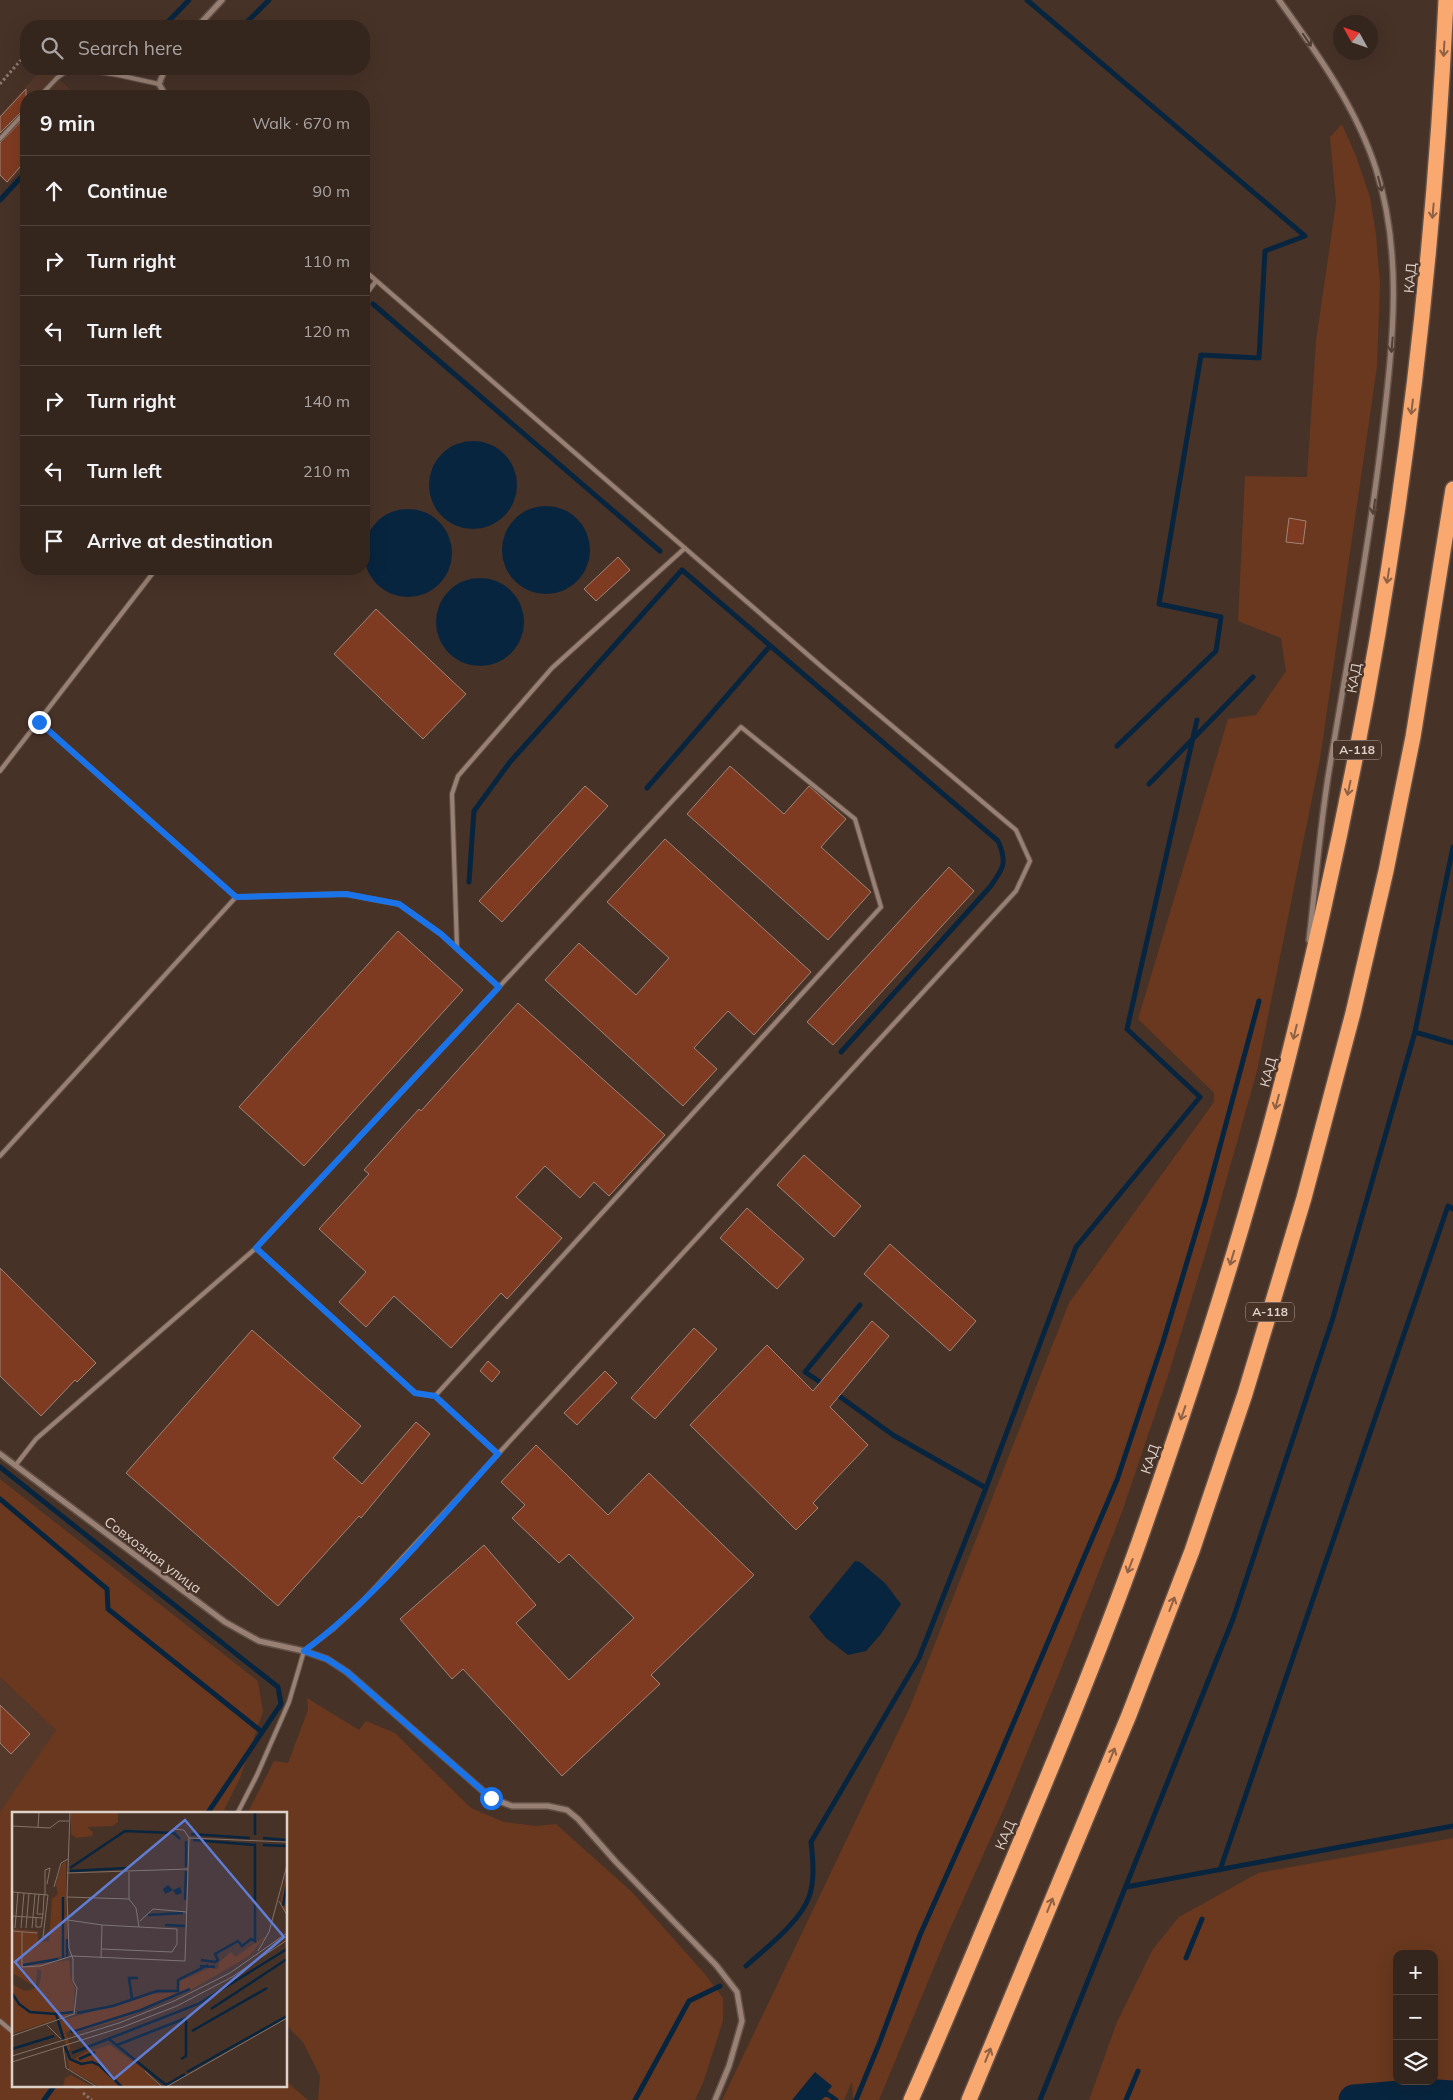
<!DOCTYPE html>
<html lang="en">
<head>
<meta charset="utf-8">
<style>
  :root { --surface:#35261d; --page:#40322a; --text:#f1f3f6; --muted:#aaa5a4; --line:#4f433b }
  body { margin:0; font-family:Mulish,sans-serif; background:var(--page); color:var(--text) }
  .controls { position:absolute; right:15px; bottom:15px; display:grid; overflow:hidden; border-radius:10px; box-shadow:0 5px 20px #0002 }
  .controls button { width:45px; height:45px; display:grid; place-items:center; padding:0; border:0; border-bottom:1px solid var(--line); background:var(--surface); color:var(--text); font:25px sans-serif }
  .compass { position:absolute; left:1333px; top:15px; width:45px; height:45px; border-radius:50%; background:var(--surface); box-shadow:0 5px 20px #0002; rotate:310deg }
  .stop { position:absolute; width:15px; height:15px; margin:-11px; border:4px solid #1a73e8; border-radius:50%; background:#fff }
  .stop.end { background:#1a73e8; border-color:#fff; box-shadow:0 1px 5px #0008 }
  .list { margin:0; padding:0; list-style:none }
  h2 { display:flex; justify-content:space-between; align-items:center; height:65px; margin:0; padding:0 20px; font-size:21px }
  h2 small { font-size:16px; font-weight:400; color:var(--muted) }
  .list li { display:grid; grid-template-columns:32px 1fr auto; gap:15px; align-items:center; box-sizing:border-box; height:70px; padding:0 20px; border-top:1px solid var(--line) }
  .list b { display:block; font-size:19px; white-space:nowrap }
  .list em { font-size:16px; font-style:normal; color:var(--muted) }
  .icon { flex:none; width:28px; height:28px; fill:none; stroke:currentColor; stroke-width:2; stroke-linecap:round; stroke-linejoin:round }
  .map { position:relative; flex:none; width:1453px; height:2100px; overflow:hidden }
  .search { position:absolute; background:var(--surface); box-shadow:0 5px 20px #0002; left:20px; top:20px; width:350px; height:55px; display:flex; align-items:center; gap:12px; box-sizing:border-box; padding:0 18px; border-radius:20px; color:var(--muted); font-size:19px }
  .panel { position:absolute; background:var(--surface); box-shadow:0 5px 20px #0002; left:20px; top:90px; width:350px; height:485px; border-radius:20px }
  .map>svg:first-child { display:block }
  .built { fill:#54382a }
  .green { fill:#69381e; fill-rule:evenodd }
  .water { fill:#08253f }
  .lines { fill:none; stroke-linecap:round; stroke-linejoin:round }
  .stream { stroke:#08253f; stroke-width:5 }
  .river { stroke:#08253f; stroke-width:31 }
  .building { fill:#7e3b21; stroke:#9e847a }
  .service-casing { stroke:#625047; stroke-width:6 }
  .minor-casing { stroke:#625047; stroke-width:8 }
  .motorway-casing { stroke:#625047; stroke-width:18 }
  .path { stroke:#89776e; stroke-width:3; stroke-dasharray:2.5 2.5; stroke-linecap:butt }
  .service { stroke:#998074; stroke-width:4 }
  .minor { stroke:#998074; stroke-width:5 }
  .motorway { stroke:#f9a86f; stroke-width:15 }
  .oneway { stroke:#533e33 }
  .oneway2 { stroke:#8e6144 }
  .route { stroke:#1a73e8; stroke-width:6 }
  .labels { text-anchor:middle; stroke-width:4.5; stroke-linejoin:round; paint-order:stroke }
  .shield { fill:#473227; stroke:#b1a199; stroke-width:1 }
  .shield-label { font-size:12px; font-weight:bold; fill:#ded1ca }
  .street-label { font-size:14px; fill:#ded1ca; stroke:#473227 }
  .inset-river { fill:none; stroke:#08253f; stroke-width:2.5 }
  .inset-road { fill:none; stroke:#837268; stroke-width:1 }
  .view { fill:#617cd3; fill-opacity:0.15; stroke:#617cd3; stroke-width:2.5 }
  .inset-edge { fill:none; stroke:#ded1ca; stroke-width:2.5 }
</style>
</head>
<body>
<div class="map">
<svg width="1453" height="2100" viewBox="0 0 1453 2100">
  <rect width="100%" height="100%" fill="#473227"/>
  <path class="built" d="M42,69H48L77,96H26V165L8,184L0,177V115Z
    M0,1677L57,1730L0,1812Z"/>
  <path class="green" d="M1342,124L1356,156L1370,197L1376,234L1380,284L1377,367L1320,759L1257,1071L1208,1245L1167,1379L1122,1512L1061,1669L1006,1804L946,1938L879,2100H853L852,2082L844,2100H722L910,1707L1069,1303L1214,1102V1093L1138,1019L1228,719L1256,715L1286,671L1281,638L1238,621L1245,476L1307,477L1316,341L1336,203L1330,137Z
    M0,1479L258,1681L263,1712L240,1778L222,1814H14V2086H286V2081L308,2100H0V1812L56,1730L0,1677Z
    M307,1698L359,1730L366,1721L395,1733L471,1808L504,1822L536,1826L556,1824L632,1892L704,1973L723,1998V2021L703,2083L695,2100H318L320,2076L303,2042L286,2025V1814H247L274,1761L288,1763L308,1710Z
    M1453,1838V2100H1089L1117,2022L1153,1949L1179,1917L1258,1873ZM1397,1954H1434V2081H1397Z"/>
  <path class="water" d="M429 485a44 44 0 1 1 88 0a44 44 0 1 1-88 0Z
    M502 550a44 44 0 1 1 88 0a44 44 0 1 1-88 0Z
    M364 553a44 44 0 1 1 88 0a44 44 0 1 1-88 0Z
    M436 622a44 44 0 1 1 88 0a44 44 0 1 1-88 0Z
    M855,1561L860,1562L885,1583L901,1604L881,1634L866,1651L848,1655L826,1638L809,1617Z
    M815,2072L832,2086L821,2100H792Z"/>
  <g class="lines">
    <path class="stream" d="M1027,0L1305,236L1265,251L1259,358L1201,355L1159,604L1221,617L1216,651L1117,746
      M164,26L189,0
      M243,26L269,0
      M0,200L26,172
      M373,304L660,551
      M1149,784L1253,677
      M647,788L770,646
      M469,882L474,811L510,762L682,570L998,841C1008,863 1003,869 990,887L841,1052
      M1415,1032L1453,1043
      M826,1386L805,1372L860,1305
      M835,1393L893,1435L986,1488
      M0,1467L278,1687L281,1704L207,1814
      M0,1499L107,1589L108,1609L262,1732
      M1220,1870L1448,1206L1453,1209
      M1126,1887L1453,1826
      M1186,1958L1202,1919
      M746,1966C766,1948 800,1922 809,1897C815,1880 813,1859 811,1842L919,1658L986,1488L1076,1247L1200,1097L1127,1029L1197,720
      M44,2100L54,2086
      M635,2100L689,2001L720,1986
      M817,2100L826,2093L836,2100
      M856,2100L879,2044L920,1935L990,1778L1117,1480L1163,1342L1205,1202L1259,1001
      M1040,2100L1233,1619L1332,1321L1415,1032L1453,847
      M1126,2100L1138,2071"/>
    <path class="river" d="M1354,2100L1423,2094L1453,2096"/>
  </g>
  <path class="building" d="M26,89V107L0,133V117Z
    M26,116V160L7,182L0,175V143Z
    M1289,518L1306,521L1303,544L1286,542Z
    M618,557L630,570L596,601L584,589Z
    M376,609L466,694L423,739L334,654Z
    M730,766L784,814L809,786L846,819L821,847L871,892L828,940L687,814Z
    M585,786L608,806L502,922L479,901Z
    M665,839L811,972L754,1035L728,1011L694,1048L717,1069L683,1106L545,980L579,943L636,995L669,958L607,902Z
    M949,867L974,891L833,1045L807,1022Z
    M398,931L463,990L304,1166L239,1107Z
    M518,1003L665,1135L609,1196L594,1182L580,1198L545,1166L516,1197L562,1238L507,1299L501,1293L451,1348L394,1296L366,1327L339,1302L366,1272L319,1229L369,1174L364,1170L419,1109L421,1111Z
    M804,1155L861,1206L834,1237L777,1185Z
    M747,1208L804,1259L777,1289L720,1238Z
    M890,1244L976,1321L950,1351L864,1274Z
    M0,1268L96,1363L77,1382L75,1380L41,1416L0,1376Z
    M872,1321L889,1336L830,1407L868,1445L813,1503L818,1508L796,1530L690,1425L767,1345L813,1391Z
    M694,1328L717,1349L655,1419L631,1398Z
    M252,1330L361,1426L333,1458L362,1484L416,1422L430,1434L361,1518L359,1516L278,1606L126,1473Z
    M488,1361L500,1372L492,1382L480,1371Z
    M605,1371L617,1383L577,1425L564,1413Z
    M536,1445L608,1515L649,1473L754,1575L651,1675L660,1684L562,1776L463,1669L452,1679L400,1619L484,1545L536,1605L516,1623L569,1680L634,1618L569,1554L559,1563L512,1518L525,1505L501,1482Z
    M0,1705L30,1734L11,1754L0,1743Z"/>
  <g class="lines">
    <g class="service-casing">
      <path id="service" d="M80,69L118,75L159,84
        M40,96L57,78L69,69
        M0,139L26,111
        M364,297L376,281
        M39,722L236,897
        M0,771L156,569
        M457,948L452,794L458,776L552,668L685,548
        M0,1156L236,897L346,894L399,904L441,934L499,987L256,1248L415,1393L435,1396L498,1454
        M435,1396L881,907L855,819L741,727L499,987
        M15,1466L36,1439L256,1248
        M237,1814L257,1775L289,1702L304,1651L333,1629L360,1604L1016,891L1030,861L1016,830L822,667L364,270
        M0,2021L14,2033
        M76,2086H78"/>
    </g>
    <g class="minor-casing">
      <path id="minor" d="M1279,0C1317,53 1356,107 1376,169C1403,254 1393,340 1383,427C1370,540 1349,652 1330,765C1320,823 1316,882 1309,940
        M198,26L222,0
        M165,69L159,84L166,96
        M0,1454L225,1622L259,1641L304,1651L327,1659L347,1672L491,1798L512,1806H548L567,1810L578,1819L616,1862L716,1965L737,1992L742,2021L729,2066L715,2100"/>
    </g>
    <g class="motorway-casing">
      <path id="motorway" d="M911,2100C942,2030 971,1959 1001,1888C1049,1774 1097,1659 1139,1542C1180,1425 1219,1307 1253,1188C1280,1096 1302,1004 1323,911C1391,611 1432,307 1446,0
        M969,2100L1129,1715L1192,1551L1245,1394L1304,1198L1353,1013L1386,871L1413,737L1453,489"/>
    </g>
    <path class="path" d="M0,84L20,61L26,58
      M83,2093L92,2100"/>
    <use href="#service" class="service"/>
    <use href="#minor" class="minor"/>
    <use href="#motorway" class="motorway"/>
  </g>
  <defs><path id="oneway-shaft" d="M-6 0H5M1.5-3L5.5 0L1.5 3" fill="none" stroke-width="1.6" stroke-linecap="round" stroke-linejoin="round" transform="scale(1.25)"/></defs>
  <g class="oneway">
    <use href="#oneway-shaft" transform="translate(1307 40) rotate(56)"/>
    <use href="#oneway-shaft" transform="translate(1380 184) rotate(75)"/>
    <use href="#oneway-shaft" transform="translate(1392 345) rotate(95)"/>
    <use href="#oneway-shaft" transform="translate(1374 507) rotate(98)"/>
  </g>
  <g class="oneway2">
    <use href="#oneway-shaft" transform="translate(1444 49) rotate(93)"/>
    <use href="#oneway-shaft" transform="translate(1433 211) rotate(95)"/>
    <use href="#oneway-shaft" transform="translate(1412 407) rotate(97)"/>
    <use href="#oneway-shaft" transform="translate(1388 576) rotate(99)"/>
    <use href="#oneway-shaft" transform="translate(1349 788) rotate(102)"/>
    <use href="#oneway-shaft" transform="translate(1295 1032) rotate(104)"/>
    <use href="#oneway-shaft" transform="translate(1277 1102) rotate(105)"/>
    <use href="#oneway-shaft" transform="translate(1232 1258) rotate(107)"/>
    <use href="#oneway-shaft" transform="translate(1183 1413) rotate(109)"/>
    <use href="#oneway-shaft" transform="translate(1130 1566) rotate(111)"/>
    <use href="#oneway-shaft" transform="translate(1172 1604) rotate(-69)"/>
    <use href="#oneway-shaft" transform="translate(1112 1755) rotate(-68)"/>
    <use href="#oneway-shaft" transform="translate(1050 1905) rotate(-68)"/>
    <use href="#oneway-shaft" transform="translate(988 2055) rotate(-68)"/>
  </g>
  <g class="lines">
    <path class="route" d="M39,722L236,897L346,894L399,904L441,934L499,987L256,1248L415,1393L435,1396L498,1454C437,1521 377,1597 304,1651L327,1659L347,1672L491,1798"/>
  </g>
  <g class="labels">
    <g class="shield">
      <rect x="1333" y="740.5" width="48" height="19" rx="4"/>
      <rect x="1246" y="1302.5" width="48" height="19" rx="4"/>
    </g>
    <g class="shield-label">
      <text x="1357" y="754">А-118</text>
      <text x="1270" y="1316">А-118</text>
    </g>
    <g class="street-label">
      <text transform="translate(1410 278) rotate(-85)" y="5">КАД</text>
      <text transform="translate(1354 678) rotate(-80)" y="5">КАД</text>
      <text transform="translate(1268 1072) rotate(-75)" y="5">КАД</text>
      <text transform="translate(1150 1459) rotate(-71)" y="5">КАД</text>
      <text transform="translate(153 1555) rotate(37)" y="5">Совхозная улица</text>
      <text transform="translate(1005 1835) rotate(-67)" y="5">КАД</text>
    </g>
  </g>
  <g transform="translate(12 1812)">
    <rect width="275" height="275" fill="#473227"/>
    <path d="M59,0H106V10L101,14L75,15L81,20L80,24L64,26L59,22ZM54,49L55,142L27,152L57,148L59,168L63,176L61,202L0,222V172L13,179L19,178L27,174L29,165V158L25,157L24,175L0,161V117L26,119V130L37,129L40,87L46,82L44,72L50,52ZM275,60V102L268,91ZM254,124L237,144L172,182L110,207L56,223L62,218L54,220L59,238L55,239L48,209L140,182L166,180L168,169L198,156L206,157L207,150L219,140L223,145ZM98,233L132,257L148,275H88L57,257L54,241L62,247L73,240ZM59,263L74,271L80,275H51L53,266Z" fill="#69381e"/>
    <path d="M156,73L161,78L168,75L170,81L164,83L161,78L153,82L151,77Z" fill="#08253f"/>
    <path class="inset-river" d="M179,22L238,26M243,23V0M251,26L275,28M181,28L243,33V129L239,127L230,134L226,129L203,142L206,148L203,150L189,148M251,33L275,34M174,55V29M58,56L113,19L162,21L168,27M58,59L115,56M51,85V146M173,88L174,59M271,94L275,70M136,103L171,101M153,113L173,114M55,145V127M11,153L46,147M188,154L203,155M0,181L7,192L18,200L44,202L52,228M120,187L117,166H126M199,197L275,147M65,201L101,194L145,179H166V168L196,153M44,202L61,200M59,216L60,220L129,198L178,177M180,219L255,176M97,227L154,273L173,262M105,233L174,206V244L169,247M53,234L58,247L69,252L80,250L87,253L110,275M0,237L42,224M60,241L186,192L275,137M67,247L83,240M175,260L275,204"/>
    <path class="inset-road" d="M0,14L38,16L47,9H57M26,15L27,0M161,17L172,18L177,26M55,61L176,57M42,75L49,51L56,47M33,83V58L38,56L35,72M0,85V80L36,83L31,125M55,85L117,87L124,96L127,115L90,113L89,146M117,87V60M267,89L275,103M31,102L32,83M0,104L31,106M24,105V115H29L31,102H25L27,82M56,108L90,113M128,109L141,97L175,100M3,116L6,80M9,116L12,81M14,116L17,81M20,116L23,82M0,119L25,121M10,120V155L28,154L60,144L173,149L177,26L275,30M90,137L160,140L165,132V117L127,115M246,139L257,120L275,53M35,213L49,227M0,224L62,202L65,176L61,169V147L57,136L55,85L58,0M51,234L54,256L85,275M0,244L107,211L162,189L218,161L275,121M0,250L111,215L165,194L220,165L275,128M133,259L150,275M154,275L275,206"/>
    <path class="view" d="M173,8L272,125L102,267L3,150Z"/>
    <rect width="275" height="275" class="inset-edge"/>
  </g>
</svg>
<div class="controls">
<button>+</button>
<button>−</button>
<button><svg class="icon" aria-label="layers" viewBox="0 0 24 24"><path d="M12 4l9 5-9 5-9-5zM3 14l9 5 9-5"/></svg></button>
</div>
<svg class="compass" viewBox="-18 -18 36 36"><path d="M0-13l5 13h-10z" fill="#e53935"/><path d="M0 13l5-13h-10z" fill="#aaa5a4"/></svg>
<div class="stop" style="left:491px;top:1798px"></div>
<div class="stop end" style="left:39px;top:722px"></div>
<div class="search"><svg class="icon" aria-label="search" viewBox="0 0 24 24"><circle cx="10" cy="10" r="6"/><path d="M15 15l6 6"/></svg>Search here</div>
<section class="panel">
<h2>9 min<small>Walk · 670 m</small></h2>
<ul class="list">
<li><svg class="icon" aria-label="ahead" viewBox="0 0 24 24"><path d="M12 20V5M6 11l6-6 6 6"/></svg><div><b>Continue</b></div><em>90 m</em></li>
<li><svg class="icon" aria-label="right" viewBox="0 0 24 24"><path d="M7 20v-9h11M14 6l5 5-5 5"/></svg><div><b>Turn right</b></div><em>110 m</em></li>
<li><svg class="icon" aria-label="left" viewBox="0 0 24 24"><path d="M17 20v-9H6M10 6l-5 5 5 5"/></svg><div><b>Turn left</b></div><em>120 m</em></li>
<li><svg class="icon" aria-label="right" viewBox="0 0 24 24"><path d="M7 20v-9h11M14 6l5 5-5 5"/></svg><div><b>Turn right</b></div><em>140 m</em></li>
<li><svg class="icon" aria-label="left" viewBox="0 0 24 24"><path d="M17 20v-9H6M10 6l-5 5 5 5"/></svg><div><b>Turn left</b></div><em>210 m</em></li>
<li><svg class="icon" aria-label="arrive" viewBox="0 0 24 24"><path d="M6 21V4h12l-3 4 3 4H6"/></svg><div><b>Arrive at destination</b></div></li>
</ul>
</section>
</div>
</body>
</html>
